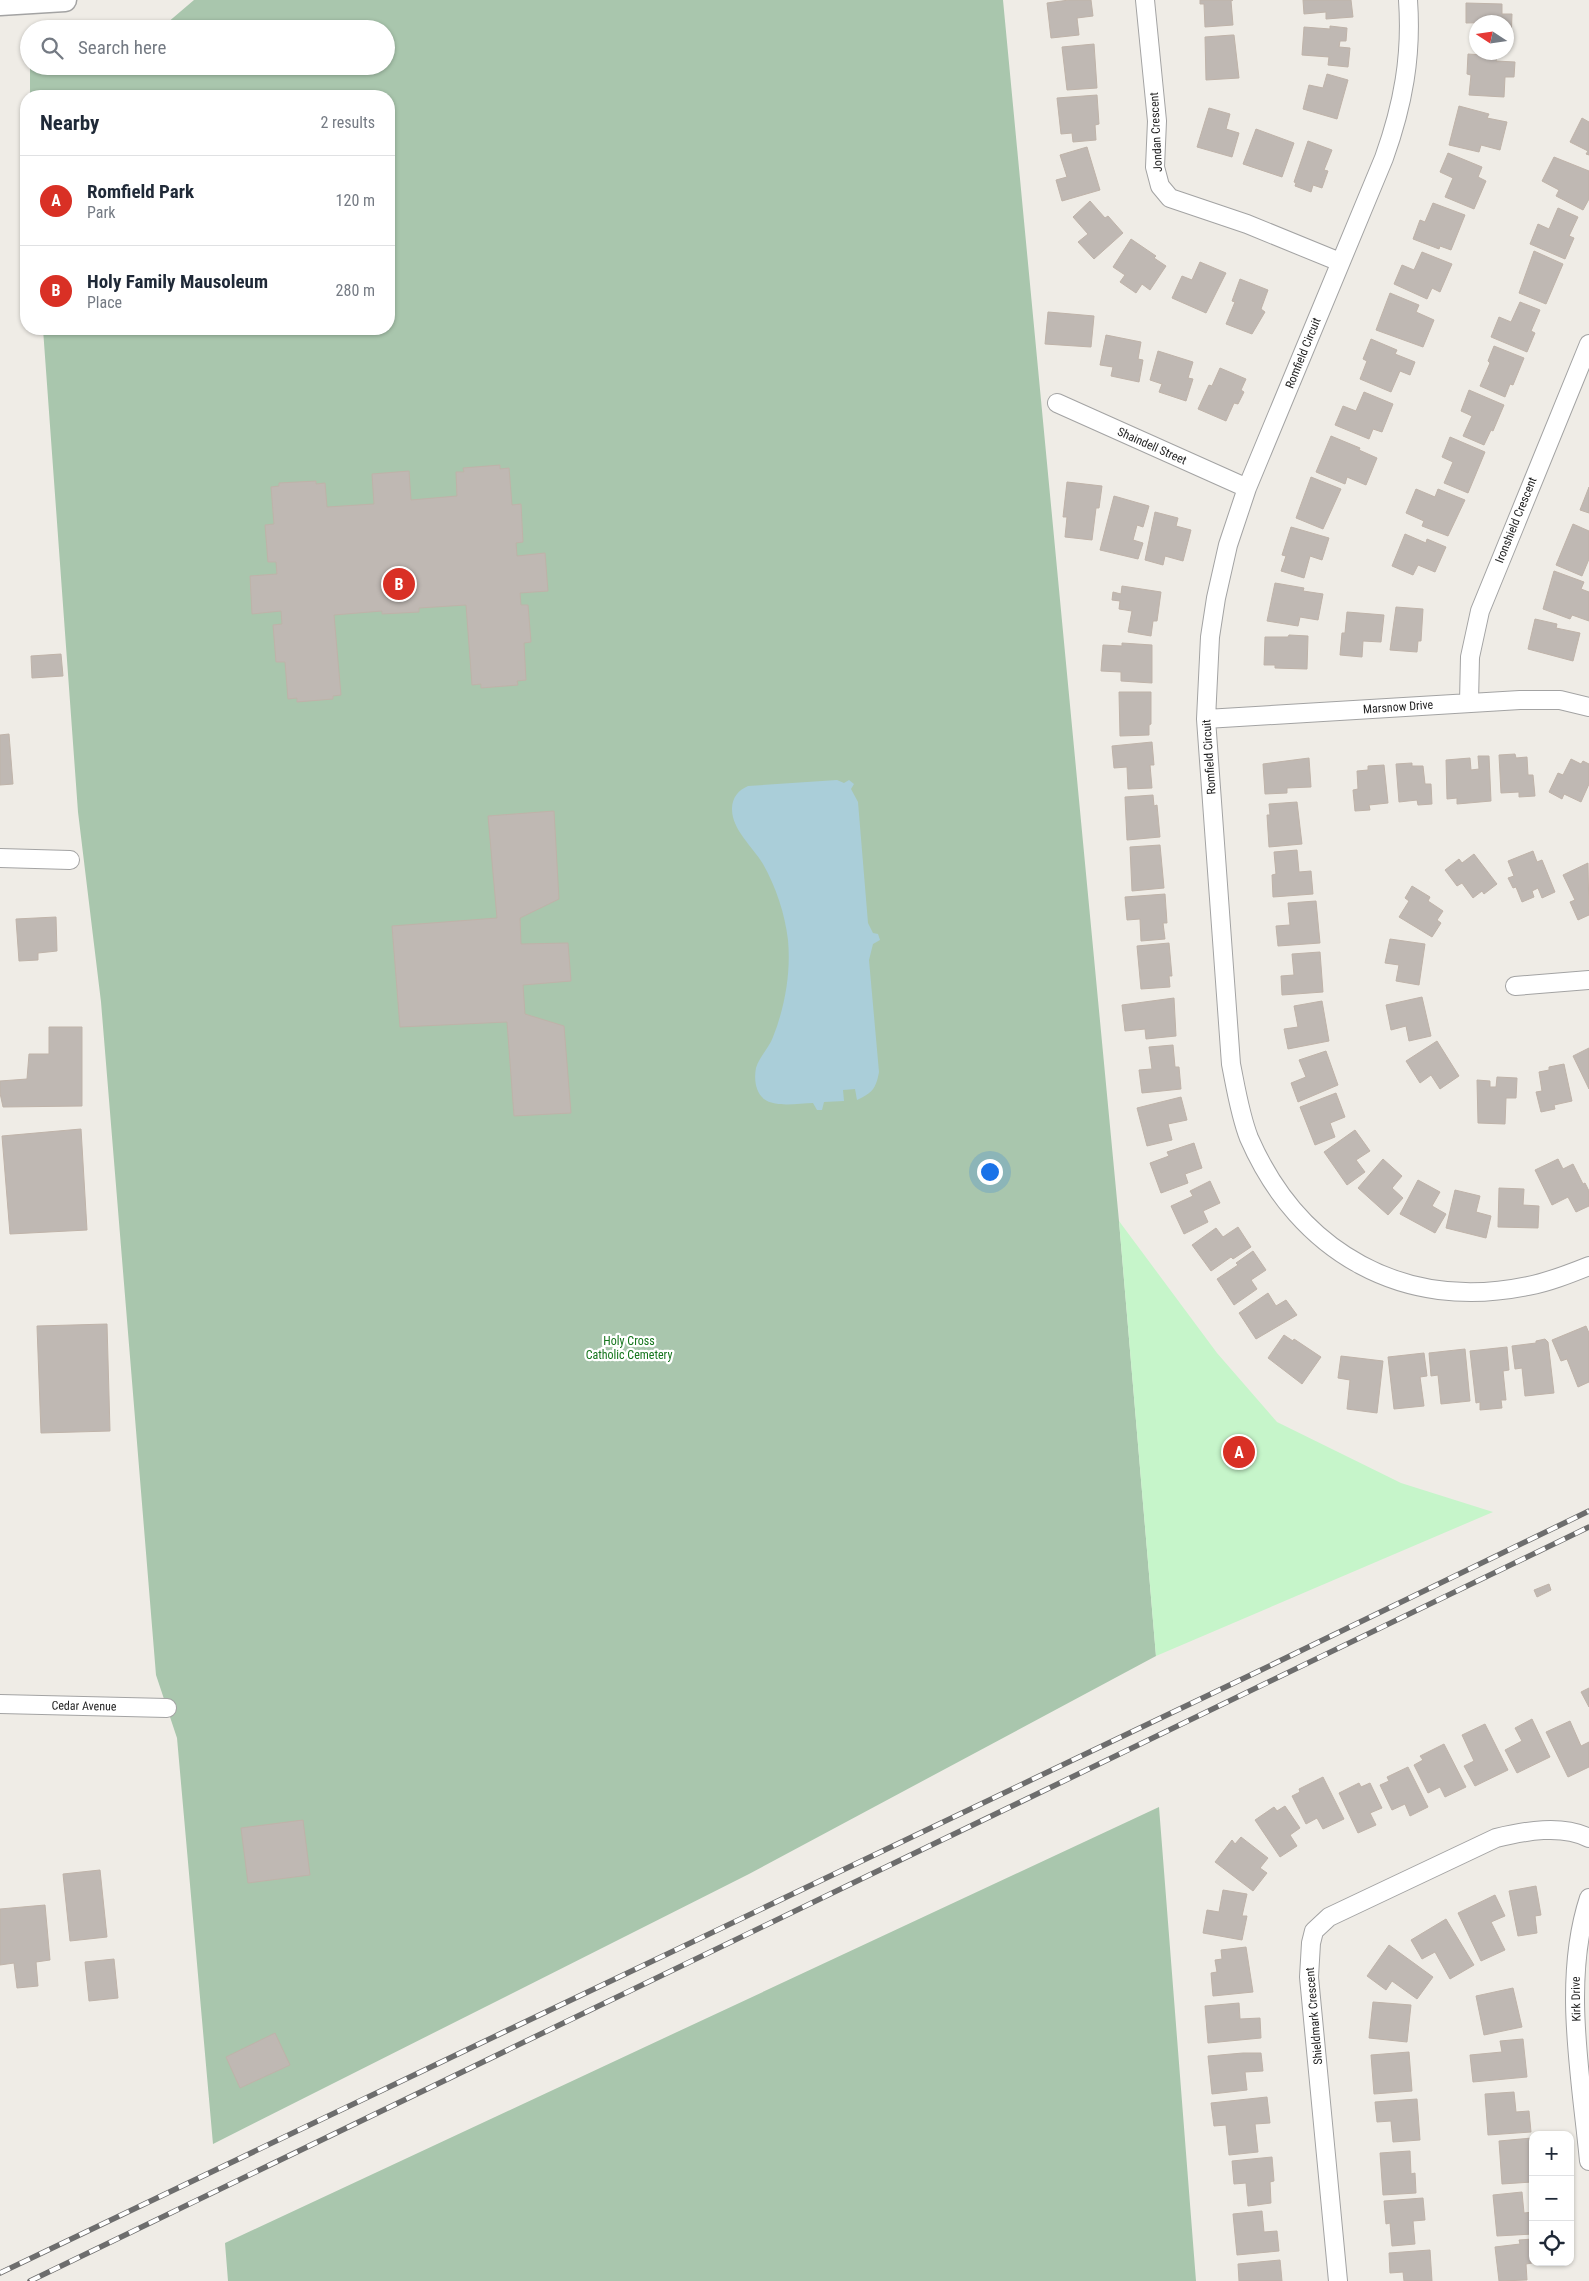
<!DOCTYPE html>
<html lang="en">
<head>
<meta charset="utf-8">
<style>
  :root { --surface:#fff; --page:#f2f2f3; --text:#1f2937; --muted:#747a83; --line:#e0e1e3; --accent:#d93025 }
  body { margin:0; font-family:"Roboto Condensed",sans-serif; background:var(--page); color:var(--text) }
  .controls { position:absolute; right:15px; bottom:15px; display:grid; overflow:hidden; border-radius:10px; box-shadow:0 1px 4px #0004 }
  .controls button { width:45px; height:45px; display:grid; place-items:center; padding:0; border:0; border-bottom:1px solid var(--line); background:var(--surface); color:var(--text); font:25px sans-serif }
  .compass { position:absolute; left:1469px; top:15px; width:45px; height:45px; border-radius:50%; background:var(--surface); box-shadow:0 1px 4px #0004; rotate:282deg }
  .you { position:absolute; left:989px; top:1171px; width:18px; height:18px; margin:-12px; border:4px solid #fff; border-radius:50%; background:#1a73e8; box-shadow:0 0 0 8px #1a73e833 }
  .badge { display:grid; place-items:center; width:32px; height:32px; border-radius:50%; background:var(--accent); color:#fff; font-size:16px; font-weight:700 }
  .pin { position:absolute; translate:-50% -50%; border:2px solid #fff; box-shadow:0 1px 5px #0006 }
  .list { margin:0; padding:0; list-style:none }
  h2 { display:flex; justify-content:space-between; align-items:center; height:65px; margin:0; padding:0 20px; font-size:21px }
  h2 small { font-size:16px; font-weight:400; color:var(--muted) }
  .list li { display:grid; grid-template-columns:32px 1fr auto; gap:15px; align-items:center; box-sizing:border-box; height:90px; padding:0 20px; border-top:1px solid var(--line) }
  .list b { display:block; font-size:19px; white-space:nowrap }
  .list p { margin:0; font-size:16px; white-space:nowrap; color:var(--muted) }
  .list em { font-size:16px; font-style:normal; color:var(--muted) }
  .icon { flex:none; width:28px; height:28px; fill:none; stroke:currentColor; stroke-width:2; stroke-linecap:round; stroke-linejoin:round }
  .map { position:relative; flex:none; width:1589px; height:2281px; overflow:hidden }
  .search { position:absolute; background:var(--surface); box-shadow:0 1px 4px #0004; left:20px; top:20px; width:375px; height:55px; display:flex; align-items:center; gap:12px; box-sizing:border-box; padding:0 18px; border-radius:28px; color:var(--muted); font-size:19px }
  .panel { position:absolute; background:var(--surface); box-shadow:0 1px 4px #0004; left:20px; top:90px; width:375px; height:245px; border-radius:20px }
  .map>svg:first-child { display:block }
  .cemetery { fill:#a9c6ad }
  .park { fill:#c6f5ca }
  .water { fill:#aaced9 }
  .building { fill:#bfb8b3; stroke:#bfb3a9 }
  .lines { fill:none; stroke-linecap:round; stroke-linejoin:round }
  .minor-casing { stroke:#a3a3a3; stroke-width:20 }
  .tertiary-casing { stroke:#a3a3a3; stroke-width:25 }
  .minor { stroke:#fff; stroke-width:18 }
  .tertiary { stroke:#fff; stroke-width:22 }
  .rail-casing { stroke:#6d6d6d; stroke-width:5.5 }
  .rail { stroke:#fff; stroke-width:4; stroke-dasharray:11; stroke-linecap:butt }
  .labels { text-anchor:middle; stroke-width:4.5; stroke-linejoin:round; paint-order:stroke }
  .street-label { font-size:12px; fill:#1f1f1f; stroke:#fff }
  .park-label { font-size:12px; fill:#15751c; stroke:#fff }
</style>
</head>
<body>
<div class="map">
<svg width="1589" height="2281" viewBox="0 0 1589 2281">
  <rect width="100%" height="100%" fill="#efece6"/>
  <path class="cemetery" d="M194,0H1003L1119,1221L1156,1656L749,1874L213,2144L177,1738L156,1675L101,1002L78,812L43,329H389V96H30V66H386V29H160Z
    M1159,1807L1196,2281H228L225,2243Z"/>
  <path class="park" d="M1119,1221L1217,1353L1277,1422L1401,1483L1493,1512L1156,1656Z"/>
  <path class="water" d="M837,780L844,783L849,780L854,784L851,789L858,802L868,923L873,933L878,934L880,940L873,944L869,960L879,1072C876,1089 872,1093 857,1100L855,1089L843,1090L844,1101L824,1102L822,1110H817L813,1103C799,1103 776,1108 764,1099C755,1092 754,1078 756,1068C759,1057 769,1048 773,1037C785,1007 791,972 788,940C785,914 776,887 763,864C753,847 732,830 732,809C732,797 739,790 748,786Z"/>
  <path class="building" d="M1069,0H1091L1093,16L1077,18L1079,35L1051,38L1047,3Z
    M1200,0H1233L1231,1L1233,25L1205,27L1204,4H1200Z
    M1303,0H1351L1353,17L1326,19V12L1304,14Z
    M1466,3L1502,4V14H1512L1511,43H1506V22L1466,23Z
    M1330,26L1347,28L1346,41H1340L1339,47L1350,48L1348,67L1328,65L1329,57L1302,55L1304,27L1330,29Z
    M1232,35H1234L1239,78L1206,80L1205,37Z
    M1094,44L1097,88L1067,90L1062,47Z
    M1468,54L1497,56L1496,61L1515,62L1514,77H1505L1504,97L1469,95L1471,75L1467,74Z
    M1327,74L1348,80L1337,119L1303,109L1309,85L1323,88Z
    M1097,95L1099,124L1095,125L1096,140L1073,142L1072,133L1061,134L1057,98Z
    M1459,106L1489,114L1487,118L1507,122L1500,150L1481,145L1479,152L1449,145Z
    M1209,108L1230,114L1226,129L1239,133L1232,157L1197,147Z
    M1582,118L1589,122V155L1586,154L1588,151L1570,142Z
    M1256,129L1294,143L1282,177L1243,164Z
    M1308,141L1332,150L1324,170L1328,171L1322,188L1313,185L1311,192L1295,186L1296,183L1294,182Z
    M1087,147L1100,190L1062,201L1056,180L1067,177L1060,155Z
    M1448,153L1482,167L1478,177L1486,181L1474,209L1445,197L1453,178L1440,172Z
    M1554,157L1589,171V199L1583,210L1556,196L1559,190L1542,181Z
    M1090,201L1105,218L1108,216L1123,233L1094,259L1078,242L1088,234L1073,217Z
    M1433,203L1465,215L1451,250L1440,246L1439,249L1413,239L1420,220L1425,222Z
    M1558,208L1578,217L1569,236L1574,238L1565,259L1530,244L1538,224L1549,229Z
    M1131,239L1156,256L1154,258L1166,266L1150,290L1142,284L1136,293L1120,282L1125,275L1113,267Z
    M1534,251L1563,264L1546,304L1519,293Z
    M1422,252L1452,264L1440,292L1432,288L1427,299L1394,284L1402,265L1414,270Z
    M1200,262L1226,273L1206,313L1172,298L1182,276L1192,280Z
    M1240,279L1268,290L1261,309L1265,312L1252,334L1226,324L1235,302L1232,301Z
    M1390,293L1419,305L1416,312L1434,320L1423,347L1376,330Z
    M1520,302L1540,310L1531,331L1535,333L1527,352L1491,337L1499,317L1511,322Z
    M1048,312L1094,316L1091,347L1045,344Z
    M1106,335L1141,342L1138,359L1143,360L1139,382L1111,376L1113,367L1100,365Z
    M1371,339L1397,350L1395,354L1415,362L1410,375L1400,371L1391,392L1360,379L1367,361L1363,359Z
    M1494,346L1524,358L1513,385L1510,384L1505,397L1480,386L1490,363L1488,361Z
    M1158,351L1193,362L1188,378L1193,379L1186,401L1159,392L1162,384L1150,380Z
    M1220,368L1246,379L1241,390L1244,392L1238,404L1234,403L1226,421L1198,409L1209,385L1212,386Z
    M1469,390L1504,405L1493,431L1491,430L1484,445L1463,436L1472,416L1461,411Z
    M1364,392L1393,404L1382,432L1373,429L1369,439L1335,425L1343,406L1356,411Z
    M1331,436L1360,448L1359,450L1377,458L1366,485L1347,477L1345,484L1316,472Z
    M1450,437L1485,452L1468,493L1444,483L1453,462L1442,457Z
    M500,465V469L509,468L512,505L521,504L523,542L516,543L517,556L545,553L548,591L520,593L521,605H528L531,642L524,643L526,680L517,681L518,685L481,688V684L472,685L466,605L419,608V612L382,614V611L334,615L341,695L333,696V699L297,702V698L288,699L285,662H276L273,625L282,624L281,611L252,614L250,576L277,574L276,562H268L265,525L274,524L271,487L279,486V483L316,481V484L325,483L327,507L374,504L372,474L409,471L411,500L457,496L456,472H464L463,468Z
    M1311,477L1341,489L1323,529L1296,518Z
    M1067,482L1102,486L1099,508H1096L1092,540L1065,537L1067,517H1063Z
    M1589,487V513L1580,510Z
    M1416,489L1435,497L1438,489L1465,500L1448,536L1422,526L1424,521L1406,513Z
    M1114,496L1149,506L1143,527L1137,525L1133,540L1143,543L1138,559L1100,550Z
    M1155,512L1178,518L1176,526L1191,530L1183,561L1165,556L1163,565L1145,560Z
    M1573,524L1589,531V559L1582,576L1556,565Z
    M1291,527L1329,538L1322,560L1310,556L1304,578L1281,571L1286,556L1282,555Z
    M1405,534L1426,543L1427,539L1446,547L1435,572L1418,565L1413,575L1392,566Z
    M1554,571L1584,582L1581,589L1589,592V621L1572,615L1570,619L1543,609Z
    M1275,583L1304,588L1303,591L1323,594L1318,620L1300,617L1298,626L1267,621Z
    M1122,586L1161,592L1157,621H1153L1151,636L1128,632L1132,611L1119,609L1120,601L1112,600L1113,592L1121,594Z
    M1396,607L1423,609L1421,641H1418L1417,652L1390,650Z
    M1347,612L1384,615L1381,642L1363,641L1362,657L1340,655L1342,633H1345Z
    M1535,619L1557,624L1556,628L1580,633L1573,661L1528,649Z
    M1289,635L1308,636L1307,669L1275,668V665H1264L1265,637H1288Z
    M1122,643L1152,645V683L1121,681V672L1101,671L1103,645L1122,646Z
    M61,654L63,676L32,678L31,656Z
    M1119,692H1151V724L1149,725V735L1120,736Z
    M9,734L13,784L0,785V735Z
    M1152,742L1154,765H1150L1152,788L1128,789L1127,767L1114,768L1112,746Z
    M1515,754L1516,758L1527,757L1528,775H1533L1535,796L1519,797V792L1501,793L1499,755Z
    M1478,756H1489L1491,801L1457,804V798L1447,799L1446,760L1470,758L1471,770L1479,769Z
    M1309,758L1311,787L1287,788V793L1265,794L1263,764Z
    M1571,759L1581,764L1583,761L1589,764V784L1581,802L1564,794L1562,799L1549,792L1558,773L1563,775Z
    M1412,763V766H1423L1425,784H1431L1432,804L1418,805L1417,800L1399,802L1396,764Z
    M1384,765L1388,803L1369,805L1370,810L1355,811L1353,790L1358,789L1357,771L1368,770V766Z
    M1153,795L1154,806L1157,805L1160,837L1127,840L1125,797Z
    M1297,802L1302,844L1269,847L1267,815H1270L1269,804Z
    M554,811L559,899L520,918L521,944L568,943L571,981L523,985L525,1014L564,1026L571,1113L514,1116L507,1022L400,1027L392,926L497,918L488,816Z
    M1160,845L1164,888L1132,891L1130,847Z
    M1297,850L1299,872L1311,871L1313,894L1273,897L1272,875L1276,874L1274,852Z
    M1533,851L1537,862L1542,860L1555,892L1542,898L1538,888L1532,891L1534,897L1522,902L1516,887L1513,888L1508,878L1514,876L1508,861Z
    M1474,854L1497,884L1484,894L1482,891L1473,898L1462,883L1457,886L1445,870L1459,859L1462,863Z
    M1588,863L1589,915L1578,920L1570,902L1575,900L1563,875Z
    M1412,886L1430,897L1428,901L1443,911L1437,920L1441,923L1432,937L1399,917L1409,901L1405,898Z
    M1165,894L1167,923H1163L1165,939L1141,941L1140,919L1127,920L1125,897Z
    M1316,901L1320,943L1278,946L1276,926L1290,925L1288,903Z
    M56,917L57,951L38,953V960L19,961L16,919Z
    M1390,939L1425,944L1419,985L1396,981L1399,965L1385,963Z
    M1169,943L1172,976H1169L1170,987L1141,989L1137,946Z
    M1320,952L1323,992L1282,995L1281,976L1294,975L1292,954Z
    M1422,997L1431,1036L1409,1041L1406,1026L1391,1030L1386,1005Z
    M1174,998L1176,1036L1146,1039L1145,1029L1125,1031L1122,1005Z
    M1322,1001L1329,1041L1288,1049L1284,1029L1298,1027L1294,1006Z
    M49,1027H82V1106L3,1107L0,1093V1081L27,1079L29,1054H49Z
    M1437,1041L1459,1076L1440,1089L1431,1075L1420,1083L1406,1061Z
    M1173,1045L1175,1067H1179L1181,1089L1142,1093L1139,1070L1152,1069L1149,1047Z
    M1589,1048V1089L1573,1056Z
    M1326,1051L1338,1085L1298,1102L1291,1083L1306,1077L1299,1060Z
    M1564,1064L1572,1101L1554,1105L1555,1109L1541,1112L1536,1092L1542,1091L1539,1072L1549,1070V1067Z
    M1497,1077L1517,1078L1516,1098H1506L1505,1124L1478,1123L1477,1080L1490,1081V1087H1496Z
    M1336,1093L1345,1117L1330,1123L1335,1137L1315,1145L1300,1107Z
    M1181,1097L1187,1120L1168,1124L1172,1140L1147,1146L1137,1108Z
    M81,1129L87,1230L10,1234L2,1136Z
    M1355,1130L1370,1151L1356,1160L1365,1172L1347,1185L1324,1152Z
    M1194,1143L1202,1168L1185,1174L1188,1183L1161,1193L1150,1163L1169,1156L1167,1152Z
    M1383,1159L1402,1176L1392,1188L1403,1198L1388,1215L1358,1188Z
    M1558,1159L1563,1169L1573,1164L1583,1184L1585,1183L1589,1191V1206L1576,1212L1568,1197L1552,1205L1535,1170Z
    M1418,1180L1440,1192L1432,1206L1446,1214L1435,1233L1400,1214Z
    M1210,1181L1220,1203L1203,1211L1208,1222L1184,1234L1171,1206L1193,1196L1190,1191Z
    M1499,1188L1524,1189L1523,1205L1539,1206L1538,1228L1498,1227Z
    M1455,1190L1480,1196L1476,1212L1491,1216L1486,1238L1446,1228Z
    M1238,1227L1251,1247L1233,1259L1231,1257L1211,1271L1192,1245L1216,1228L1223,1237Z
    M1253,1251L1266,1270L1251,1280L1257,1289L1234,1305L1217,1279L1238,1265L1236,1263Z
    M1268,1293L1276,1306L1286,1300L1297,1315L1256,1339L1239,1313Z
    M107,1324L110,1431L41,1433L37,1326Z
    M1586,1326L1589,1333V1382L1578,1387L1567,1359L1561,1361L1552,1340Z
    M1284,1335L1293,1341L1294,1339L1321,1357L1302,1384L1268,1358Z
    M1545,1339L1548,1342L1554,1393L1525,1396L1522,1368L1515,1369L1512,1346L1536,1343V1341Z
    M1507,1347L1509,1370L1503,1371L1506,1400H1501L1502,1408L1480,1410V1402L1476,1403L1470,1351Z
    M1465,1349L1470,1401L1441,1404L1438,1375L1431,1376L1429,1353Z
    M1424,1353L1427,1376L1420,1377L1424,1406L1394,1409L1388,1357Z
    M1341,1356L1383,1361L1377,1413L1347,1409L1350,1380L1338,1378Z
    M1549,1584L1551,1590L1537,1597L1534,1590Z
    M1589,1688V1707L1581,1692Z
    M1532,1719L1550,1757L1517,1773L1505,1750L1522,1741L1515,1728Z
    M1570,1721L1581,1746L1589,1742V1767L1568,1777L1546,1732Z
    M1485,1724L1508,1770L1475,1786L1464,1766L1474,1761L1462,1735Z
    M1444,1744L1466,1787L1445,1797L1440,1787L1428,1793L1414,1765L1423,1760L1420,1756Z
    M1408,1767L1428,1807L1410,1816L1405,1804L1392,1810L1380,1785L1389,1781L1387,1777Z
    M1323,1777L1344,1819L1323,1829L1317,1818L1306,1824L1292,1796L1300,1792L1299,1789Z
    M1359,1783L1361,1787L1370,1783L1382,1808L1370,1813L1376,1825L1358,1833L1339,1793Z
    M1285,1806L1300,1828L1290,1835L1297,1846L1280,1857L1255,1820L1274,1807L1277,1811Z
    M303,1820L310,1875L248,1883L241,1828Z
    M1241,1837L1268,1858L1260,1868L1267,1873L1253,1891L1215,1862L1232,1840L1235,1844Z
    M100,1870L107,1937L70,1941L63,1874Z
    M1536,1886L1541,1915L1535,1916L1537,1933L1518,1936L1509,1891Z
    M1223,1890L1247,1894L1242,1916H1247L1242,1940L1203,1933L1207,1910L1219,1912Z
    M1495,1895L1505,1916L1491,1922L1505,1950L1481,1961L1458,1913Z
    M45,1905L50,1960L36,1962L38,1986L17,1988L14,1963L0,1965V1909Z
    M1446,1919L1474,1965L1450,1979L1435,1952L1422,1959L1411,1940Z
    M1389,1945L1433,1977L1417,1999L1392,1981L1386,1990L1367,1976Z
    M1246,1947L1253,1992L1213,1996L1211,1973L1217,1972L1215,1960L1222,1959L1221,1950Z
    M114,1959L118,1998L89,2001L85,1962Z
    M1513,1988L1522,2027L1484,2035L1476,1996Z
    M1373,2002L1411,2005L1407,2042L1369,2038Z
    M1239,2003L1240,2019L1260,2018L1261,2038L1208,2043L1205,2006Z
    M275,2033L290,2065L240,2088L226,2057Z
    M1523,2039L1527,2077L1473,2082L1470,2055L1502,2052L1500,2041Z
    M1409,2052L1412,2091L1374,2094L1371,2055Z
    M1243,2053H1261L1263,2071L1245,2072L1247,2090L1212,2094L1208,2056Z
    M1514,2092L1516,2112L1529,2111L1531,2132L1488,2135L1485,2094Z
    M1267,2097L1270,2123L1255,2124L1258,2152L1229,2155L1226,2125L1214,2126L1211,2103Z
    M1417,2099L1420,2140L1393,2142L1391,2121L1377,2122L1375,2102Z
    M1532,2138V2182L1502,2184L1499,2141Z
    M1410,2151L1411,2174L1415,2173L1416,2193L1383,2195L1380,2153Z
    M1272,2157L1274,2181L1270,2182L1271,2203L1248,2206L1246,2183L1234,2184L1232,2161Z
    M1522,2192L1524,2213L1533,2212V2234L1497,2236L1493,2195Z
    M1423,2198L1425,2220L1413,2221L1415,2244L1392,2246L1390,2223L1386,2224L1384,2201Z
    M1262,2211L1264,2232L1277,2231L1279,2251L1237,2255L1233,2214Z
    M1533,2239V2262H1538L1526,2264L1527,2280L1499,2281L1495,2247L1520,2244L1519,2240Z
    M1430,2250L1432,2281H1404L1403,2272L1390,2273L1389,2253Z
    M1280,2260L1282,2281H1239L1238,2264Z"/>
  <g class="lines">
    <g class="minor-casing">
      <path id="minor" d="M1145,0L1157,121L1155,167L1160,186L1170,198L1247,224L1340,262
        M1408,0C1412,56 1403,105 1384,158L1247,488L1228,545L1216,598L1210,637L1206,719L1231,1064C1236,1089 1240,1115 1249,1138C1299,1253 1404,1312 1528,1286C1549,1282 1569,1274 1589,1266
        M1057,403L1247,488
        M1469,702L1470,657L1480,611L1589,344
        M1206,719L1520,700H1560L1589,707
        M0,858L70,860
        M1515,986L1589,980
        M0,1704L167,1708
        M1589,1898C1562,1980 1581,2076 1589,2161
        M1338,2281L1309,1977L1311,1943L1314,1931L1329,1917L1496,1838C1525,1831 1562,1824 1589,1838"/>
    </g>
    <g class="tertiary-casing">
      <path id="tertiary" d="M0,4L65,0"/>
    </g>
    <use href="#minor" class="minor"/>
    <use href="#tertiary" class="tertiary"/>
    <g class="rail-casing">
      <path id="rail" d="M0,2273L1259,1671L1589,1511
        M30,2281L1589,1527"/>
    </g>
    <use href="#rail" class="rail"/>
  </g>
  <g class="labels">
    <g class="street-label">
      <text transform="translate(1156 132) rotate(-93)" y="4">Jondan Crescent</text>
      <text transform="translate(1303 353) rotate(-68)" y="4">Romfield Circuit</text>
      <text transform="translate(1152 446) rotate(24)" y="4">Shaindell Street</text>
      <text transform="translate(1516 520) rotate(-68)" y="4">Ironshield Crescent</text>
      <text transform="translate(1398 707) rotate(-4)" y="4">Marsnow Drive</text>
      <text transform="translate(1209 757) rotate(-94)" y="4">Romfield Circuit</text>
      <text transform="translate(84 1706) rotate(1)" y="4">Cedar Avenue</text>
      <text transform="translate(1576 1999) rotate(-91)" y="4">Kirk Drive</text>
      <text transform="translate(1314 2016) rotate(-95)" y="4">Shieldmark Crescent</text>
    </g>
    <g class="park-label">
      <text x="629" y="1345">Holy Cross<tspan x="629" dy="14">Catholic Cemetery</tspan></text>
    </g>
  </g>
</svg>
<div class="controls">
<button>+</button>
<button>−</button>
<button><svg class="icon" aria-label="locate" viewBox="0 0 24 24"><circle cx="12" cy="12" r="6"/><path d="M12 2v4M12 18v4M2 12h4M18 12h4"/></svg></button>
</div>
<svg class="compass" viewBox="-18 -18 36 36"><path d="M0-13l5 13h-10z" fill="#e53935"/><path d="M0 13l5-13h-10z" fill="#747a83"/></svg>
<div class="you"></div>
<div class="pin badge" style="left:1239px;top:1452px">A</div>
<div class="pin badge" style="left:399px;top:584px">B</div>
<div class="search"><svg class="icon" aria-label="search" viewBox="0 0 24 24"><circle cx="10" cy="10" r="6"/><path d="M15 15l6 6"/></svg>Search here</div>
<section class="panel">
<h2>Nearby<small>2 results</small></h2>
<ul class="list">
<li><span class="badge">A</span><div><b>Romfield Park</b><p>Park</p></div><em>120 m</em></li>
<li><span class="badge">B</span><div><b>Holy Family Mausoleum</b><p>Place</p></div><em>280 m</em></li>
</ul>
</section>
</div>
</body>
</html>
